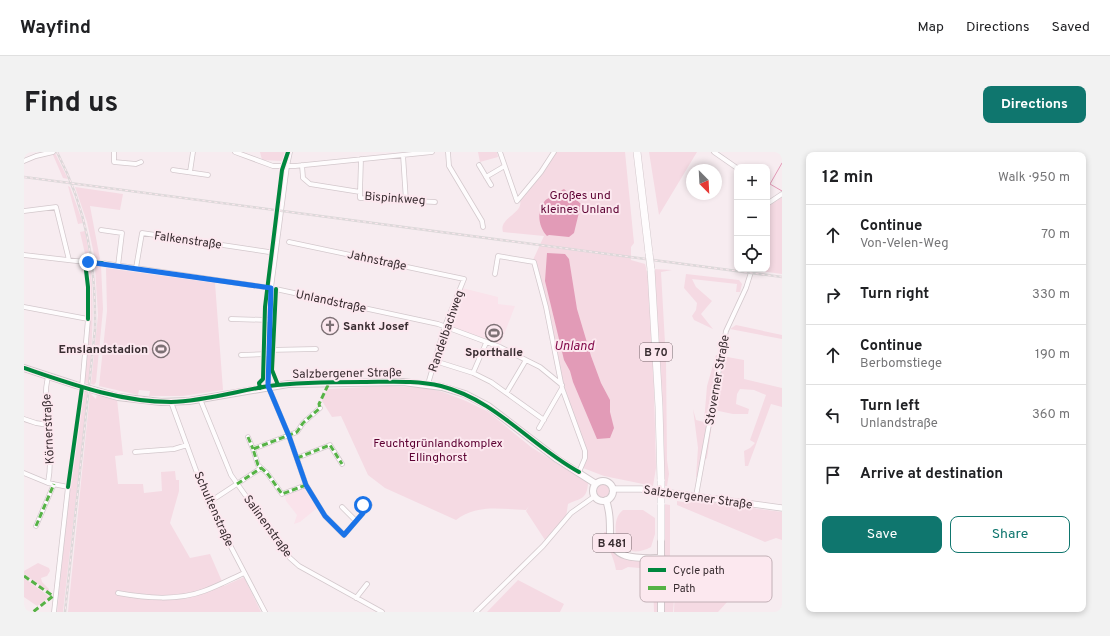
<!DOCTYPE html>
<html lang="en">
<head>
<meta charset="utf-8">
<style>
  :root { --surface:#fff; --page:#f2f2f2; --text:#202124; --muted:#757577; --line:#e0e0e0; --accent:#0f766e }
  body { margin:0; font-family:Overpass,sans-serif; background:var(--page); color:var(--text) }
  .controls { position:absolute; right:12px; top:12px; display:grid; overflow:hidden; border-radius:8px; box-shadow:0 2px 6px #0003 }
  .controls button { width:36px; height:36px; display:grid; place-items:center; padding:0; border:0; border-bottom:1px solid var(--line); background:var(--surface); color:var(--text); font:20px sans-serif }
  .compass { position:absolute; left:662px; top:12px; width:36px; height:36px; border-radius:50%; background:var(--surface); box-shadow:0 2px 6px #0003; rotate:156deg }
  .stop { position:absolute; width:12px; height:12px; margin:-9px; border:3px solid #1a73e8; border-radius:50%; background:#fff }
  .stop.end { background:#1a73e8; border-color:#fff; box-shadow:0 1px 4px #0008 }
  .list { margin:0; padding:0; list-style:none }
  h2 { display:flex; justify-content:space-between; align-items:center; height:52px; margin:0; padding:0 16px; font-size:17px }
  h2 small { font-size:13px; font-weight:400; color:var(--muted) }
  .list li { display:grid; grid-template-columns:26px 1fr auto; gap:12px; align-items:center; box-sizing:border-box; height:60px; padding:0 16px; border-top:1px solid var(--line) }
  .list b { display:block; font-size:15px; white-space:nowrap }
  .list p { margin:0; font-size:13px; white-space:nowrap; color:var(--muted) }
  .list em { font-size:13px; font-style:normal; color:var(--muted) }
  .actions { display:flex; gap:8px; padding:12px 16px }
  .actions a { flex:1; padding:9px 0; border:1px solid var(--accent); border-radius:8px; text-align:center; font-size:14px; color:var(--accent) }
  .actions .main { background:var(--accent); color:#fff }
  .icon { flex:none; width:22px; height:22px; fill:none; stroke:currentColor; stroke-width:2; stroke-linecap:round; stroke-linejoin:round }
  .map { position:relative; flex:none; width:758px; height:460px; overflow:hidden; border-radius:8px }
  header { display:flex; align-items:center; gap:24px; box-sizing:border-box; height:56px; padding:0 20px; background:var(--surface); border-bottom:1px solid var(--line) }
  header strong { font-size:19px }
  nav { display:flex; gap:22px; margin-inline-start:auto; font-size:14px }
  .intro { display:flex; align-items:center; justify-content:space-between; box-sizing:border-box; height:96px; padding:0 24px }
  h1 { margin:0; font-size:28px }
  .button { padding:10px 18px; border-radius:8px; background:var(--accent); color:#fff; font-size:14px; font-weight:700 }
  main { display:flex; gap:24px; padding:0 24px }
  aside { flex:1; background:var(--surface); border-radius:8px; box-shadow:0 2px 6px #0003 }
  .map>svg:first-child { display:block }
  .built { fill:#fae3eb }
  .green { fill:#f5dae3 }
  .water { fill:#e29bb7 }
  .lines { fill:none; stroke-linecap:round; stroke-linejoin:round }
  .stream { stroke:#e29bb7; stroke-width:1 }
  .street-casing { stroke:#d3c8cc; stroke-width:5.5 }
  .secondary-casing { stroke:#d3c8cc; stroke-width:7 }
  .primary-casing { stroke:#d3c8cc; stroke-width:8 }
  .highway-casing { stroke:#d3c8cc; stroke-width:8 }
  .street { stroke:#fefcfd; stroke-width:4 }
  .secondary { stroke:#fefcfd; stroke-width:5.5 }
  .primary { stroke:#fefcfd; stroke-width:6 }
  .highway { stroke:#fefcfd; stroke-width:7 }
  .rail-casing { stroke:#dcd8d9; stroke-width:2.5 }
  .rail { stroke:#fce8ef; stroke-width:1; stroke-dasharray:3; stroke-linecap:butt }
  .highway-bridge-casing { stroke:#d3c8cc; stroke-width:8; stroke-linecap:butt }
  .highway-bridge { stroke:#fefcfd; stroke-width:7 }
  .quiet { stroke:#56b246; stroke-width:3; stroke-dasharray:6 3; stroke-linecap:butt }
  .cycleway-casing { stroke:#fce8ef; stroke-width:6 }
  .cycleway { stroke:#00873e; stroke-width:4 }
  .route { stroke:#1a73e8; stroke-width:5 }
  .labels { text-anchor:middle; stroke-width:4; stroke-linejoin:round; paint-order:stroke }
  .shield { fill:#fce8ef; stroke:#74656a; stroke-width:1 }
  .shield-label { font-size:11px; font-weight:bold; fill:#392d31 }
  .park-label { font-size:12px; fill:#5e0334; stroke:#fce8ef }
  .street-label { font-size:12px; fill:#392d31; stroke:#fce8ef }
  .poi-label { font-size:12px; font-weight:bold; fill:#392d31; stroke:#fce8ef; text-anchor:start }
  .water-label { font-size:13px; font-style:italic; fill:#840c4c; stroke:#fce8ef }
  .key { fill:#fce8ef; stroke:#c2b0b6; stroke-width:1 }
  .key-label { font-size:11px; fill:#392d31 }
</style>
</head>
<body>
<header>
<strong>Wayfind</strong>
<nav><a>Map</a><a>Directions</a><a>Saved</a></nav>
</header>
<div class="intro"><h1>Find us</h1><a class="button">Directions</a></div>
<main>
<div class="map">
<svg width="758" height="460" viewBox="0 0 758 460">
  <rect width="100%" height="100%" fill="#f7ecf0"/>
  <path class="built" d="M438,136L474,145V152L491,154L476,193L423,173Z
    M276,337H280L293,356L276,370L270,372L273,363L262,349L261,345L262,342Z"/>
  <path class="green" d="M236,0H262L259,9L238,8Z
    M454,0H473L474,5L456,10Z
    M530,0H601L610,91L607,95V108L621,112L624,124L629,198L632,316L629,334L580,324L559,316L563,304L561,295L541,239L514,115L509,108L520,84L479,80C474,65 503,61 495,46Z
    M625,0H673L635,63Z
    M31,1L44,27L39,26L29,3Z
    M44,34L46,35L59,71L54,72Z
    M51,35L99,42L96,58L66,54L76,107L73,109L71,107L63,70Z
    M758,45V122L730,118L743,117V55Z
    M61,79C72,133 69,177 65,232L60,230L66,162L62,113L65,111L62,106L56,80Z
    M73,112L77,113L79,157L72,230L70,233L67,232L74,163L71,115Z
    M82,116L191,131L199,238L159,244H125L126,239L115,238L114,243L75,234L83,159Z
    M629,117L648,118L637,120L642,209L643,308L645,322L643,334H639Z
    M662,122L715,128L718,132L716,140H712L713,132L668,127L672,135L688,149L677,162L689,177L670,168L668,164L672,158L673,151L660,136Z
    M712,173L758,183V187L706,177Z
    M692,203L720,208V227L758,236V255L747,252L724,314H721L720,299L726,296L731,291L726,288L742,243L730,238L716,237L713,242L712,252L725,257L724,262H709L690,258L683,306L675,313L674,326L672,325L674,296L669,257L672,268L680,270L683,234Z
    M363,234L401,236L419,240L442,249L463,259L507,295L564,331C563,348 556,346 544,352L541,372L530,377L521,388L502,359L505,354L502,358C476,357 453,352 432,368L361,336L344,323L317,264L308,265L298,249L303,237Z
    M59,240H64L39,460H33L46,334Z
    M66,241L72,247L73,241L93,247L99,303L91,304L94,332H119L120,341L138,339L137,320L151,319L152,328H155V339L146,371L166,406L186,402L200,434L220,425L237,460H44Z
    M571 339a8 8 0 1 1 16 0a8 8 0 1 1-16 0Z
    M669,348L758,360V388L752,386L741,390L653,353V349L666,351Z
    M640,352L646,353V420L704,449L694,460H650L651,435L649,460H640Z
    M599,358H619L631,366V382L627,395C614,402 602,401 592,390C592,379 589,366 599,358Z
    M580,380H583C594,424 622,399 634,415L635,460H630L629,420L627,417L604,415L598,418H592C590,404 582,394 580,380Z
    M14,411L25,416L26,419L23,424L17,426L18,430L25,437V440L0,422V419Z
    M0,426L26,445L13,454L0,445Z
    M494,428L540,452L536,460H463Z"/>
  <path class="water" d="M540,37L557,52L550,81L545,85L525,83L523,84C515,76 512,60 520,50C523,45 528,46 533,43C536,41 537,38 540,37Z
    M523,101L541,102L545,107L553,157L567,204L577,231L586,248V260L590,276L586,286L573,287L549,230L546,219L540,208L521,129Z"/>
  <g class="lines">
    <path class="stream" d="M758,11L746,32L758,39"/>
    <g class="street-casing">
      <path id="street" d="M90,0V10L112,12L117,10
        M211,0L249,14H271L408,0
        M266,0L263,14L247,136L244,234L265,284L282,333L301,364L320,383L346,353L341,350L339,353V361
        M424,0L425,14L458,69L459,75
        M476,0L493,49L517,20L530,0
        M690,0L713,16
        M379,3L382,49
        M0,9L12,4L29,0
        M278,13L279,26L286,32L336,40V46L411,50
        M455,13L467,33
        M149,18L184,23
        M166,20L169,0
        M462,25L479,15
        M336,40L337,7
        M743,52L758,42
        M0,59L32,55L45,108
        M77,78L98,81L94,114
        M265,90L440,127L421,174L404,232
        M0,103L61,110
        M78,111L247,136L414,172L476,195L516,215L538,233
        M112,116L118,81L245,100
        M471,122L474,104L510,110L522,155L538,236L561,299V306L555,320
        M0,155L64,167L58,235
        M207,167L245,168
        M244,198L292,197
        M217,203L244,202
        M411,209L449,221L467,230L520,268
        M449,221L462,191
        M24,224C16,259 31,295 24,331
        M483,240L502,208
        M176,247L207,323L266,406L275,414L358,460
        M147,250L184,351L241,460
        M0,267L12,271L24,273
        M515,276L538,236
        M224,285L229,297
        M111,300L150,297L163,293
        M273,306L306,293L318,312
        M0,321L24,331L44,335L30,460
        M282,333L258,342L243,321L234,313L229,297L273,280L279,271L296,256
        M672,344L702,179L722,136L728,117
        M184,351L237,316
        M318,355L332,369
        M12,374L30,332
        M94,441C122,446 153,449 180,439C194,434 207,427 220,421
        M332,446L343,432
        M452,460L519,394L547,361L571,344"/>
    </g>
    <g class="secondary-casing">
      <path id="secondary" d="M589,337H617L758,356"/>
    </g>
    <g class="primary-casing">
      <path id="primary" d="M0,216L52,233L94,245L137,250L165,249L264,232L379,230L418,235L441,242L464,254L533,307L572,332
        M569 339a10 10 0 1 1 20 0a10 10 0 1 1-20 0Z
        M582,348C586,360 586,370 586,382C587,410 618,406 638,406
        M637,460V387"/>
    </g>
    <g class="highway-casing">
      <path id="highway" d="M613,0L625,101
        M627,117L635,255L637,329
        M637,351V387"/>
    </g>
    <use href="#street" class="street"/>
    <use href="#secondary" class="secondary"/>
    <use href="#primary" class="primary"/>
    <use href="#highway" class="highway"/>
    <g class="rail-casing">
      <path id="rail" d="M33,0C63,58 72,113 71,177L41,460
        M0,25L758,125"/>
    </g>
    <use href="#rail" class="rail"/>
    <g class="highway-bridge-casing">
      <path id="highway-bridge" d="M625,101L627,117
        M637,329V351"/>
    </g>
    <use href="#highway-bridge" class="highway-bridge"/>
    <path class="quiet" d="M224,285L229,297
      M273,306L306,293L318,312
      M213,332L237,316
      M282,333L258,342L243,321L234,313L229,297L273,280L279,271L296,256L295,252L305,231
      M12,374L30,332
      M0,424L29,444L9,460"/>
    <g class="cycleway-casing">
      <path id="cycleway" d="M252,137L248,218L254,233
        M64,167V135L61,110L78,111
        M0,216C47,232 96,250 147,250C180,249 213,239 245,234C276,230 308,230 339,230C365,230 392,228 417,234C472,248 507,294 555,320
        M236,236L235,231L239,227L241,155L258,18L264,0
        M44,335L58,235"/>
    </g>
    <use href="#cycleway" class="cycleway"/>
  </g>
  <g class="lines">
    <path class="route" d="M64,110L247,136L244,234L265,284L282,333L301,364L320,383L339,361V353"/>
  </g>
  <defs>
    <g id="church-ring" transform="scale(0.9)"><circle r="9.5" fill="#fce8ef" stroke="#7c7074" stroke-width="1.5"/><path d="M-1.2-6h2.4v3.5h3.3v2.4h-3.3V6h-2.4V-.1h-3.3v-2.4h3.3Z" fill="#7c7074"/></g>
    <g id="stadium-ring" transform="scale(0.9)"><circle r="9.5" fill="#fce8ef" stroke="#7c7074" stroke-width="1.5"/><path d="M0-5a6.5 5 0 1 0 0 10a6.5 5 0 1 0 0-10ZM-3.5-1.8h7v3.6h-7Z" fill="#7c7074"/></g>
  </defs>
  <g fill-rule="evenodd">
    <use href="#church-ring" x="306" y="174"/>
    <use href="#stadium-ring" x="470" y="181"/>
    <use href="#stadium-ring" x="137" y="197"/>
  </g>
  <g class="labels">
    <g class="shield">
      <rect x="616" y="191" width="32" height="18" rx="3"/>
      <rect x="569" y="382" width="38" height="18" rx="3"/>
    </g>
    <g class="shield-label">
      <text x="632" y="204">B 70</text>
      <text x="588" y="395">B 481</text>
    </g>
    <g class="park-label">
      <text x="556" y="47">Großes und<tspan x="556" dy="14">kleines Unland</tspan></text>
      <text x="414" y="295">Feuchtgrünlandkomplex<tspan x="414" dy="14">Ellinghorst</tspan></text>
    </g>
    <g class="street-label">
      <text transform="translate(371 46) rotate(4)" y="4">Bispinkweg</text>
      <text transform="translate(164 88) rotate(8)" y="4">Falkenstraße</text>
      <text transform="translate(353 108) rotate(12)" y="4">Jahnstraße</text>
      <text transform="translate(307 149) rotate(12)" y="4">Unlandstraße</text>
      <text transform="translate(422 179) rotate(-71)" y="4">Randelbachweg</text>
      <text transform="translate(323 221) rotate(-1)" y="4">Salzbergener Straße</text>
      <text transform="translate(693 228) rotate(-80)" y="4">Stoverner Straße</text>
      <text transform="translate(24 277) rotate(-93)" y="4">Körnerstraße</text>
      <text transform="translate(674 345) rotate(8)" y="4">Salzbergener Straße</text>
      <text transform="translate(190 357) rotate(66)" y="4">Schultenstraße</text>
      <text transform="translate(244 374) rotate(54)" y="4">Salinenstraße</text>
    </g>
    <g class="poi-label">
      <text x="319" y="178">Sankt Josef</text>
      <text x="124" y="201" text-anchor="end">Emslandstadion</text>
      <text x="470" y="204" text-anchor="middle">Sporthalle</text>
    </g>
    <g class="water-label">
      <text x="550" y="198">Unland</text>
    </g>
  </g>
  <rect x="616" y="404" width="132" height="46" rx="6" class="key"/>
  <rect x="624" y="416" width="18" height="4" fill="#00873e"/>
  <rect x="624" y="434" width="18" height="4" fill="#56b246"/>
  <g class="key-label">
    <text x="649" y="422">Cycle path</text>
    <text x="649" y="440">Path</text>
  </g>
</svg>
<div class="controls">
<button>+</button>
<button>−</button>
<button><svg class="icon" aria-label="locate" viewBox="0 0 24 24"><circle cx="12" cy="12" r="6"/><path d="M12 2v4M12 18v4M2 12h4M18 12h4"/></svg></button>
</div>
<svg class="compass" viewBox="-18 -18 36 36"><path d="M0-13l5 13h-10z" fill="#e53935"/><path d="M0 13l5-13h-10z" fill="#757577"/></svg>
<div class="stop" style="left:339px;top:353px"></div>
<div class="stop end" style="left:64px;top:110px"></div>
</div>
<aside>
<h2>12 min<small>Walk · 950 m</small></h2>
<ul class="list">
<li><svg class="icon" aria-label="ahead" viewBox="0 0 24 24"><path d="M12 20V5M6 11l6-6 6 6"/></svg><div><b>Continue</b><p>Von-Velen-Weg</p></div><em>70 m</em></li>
<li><svg class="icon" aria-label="right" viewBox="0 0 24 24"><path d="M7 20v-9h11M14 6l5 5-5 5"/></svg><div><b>Turn right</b></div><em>330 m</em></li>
<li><svg class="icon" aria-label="ahead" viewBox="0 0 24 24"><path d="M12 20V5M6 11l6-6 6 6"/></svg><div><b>Continue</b><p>Berbomstiege</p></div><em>190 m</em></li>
<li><svg class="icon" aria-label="left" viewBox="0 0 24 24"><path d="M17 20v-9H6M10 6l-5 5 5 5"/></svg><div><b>Turn left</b><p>Unlandstraße</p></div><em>360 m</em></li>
<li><svg class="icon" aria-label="arrive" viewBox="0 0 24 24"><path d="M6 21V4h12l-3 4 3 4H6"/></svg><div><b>Arrive at destination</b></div></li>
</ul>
<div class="actions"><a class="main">Save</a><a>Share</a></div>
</aside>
</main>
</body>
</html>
